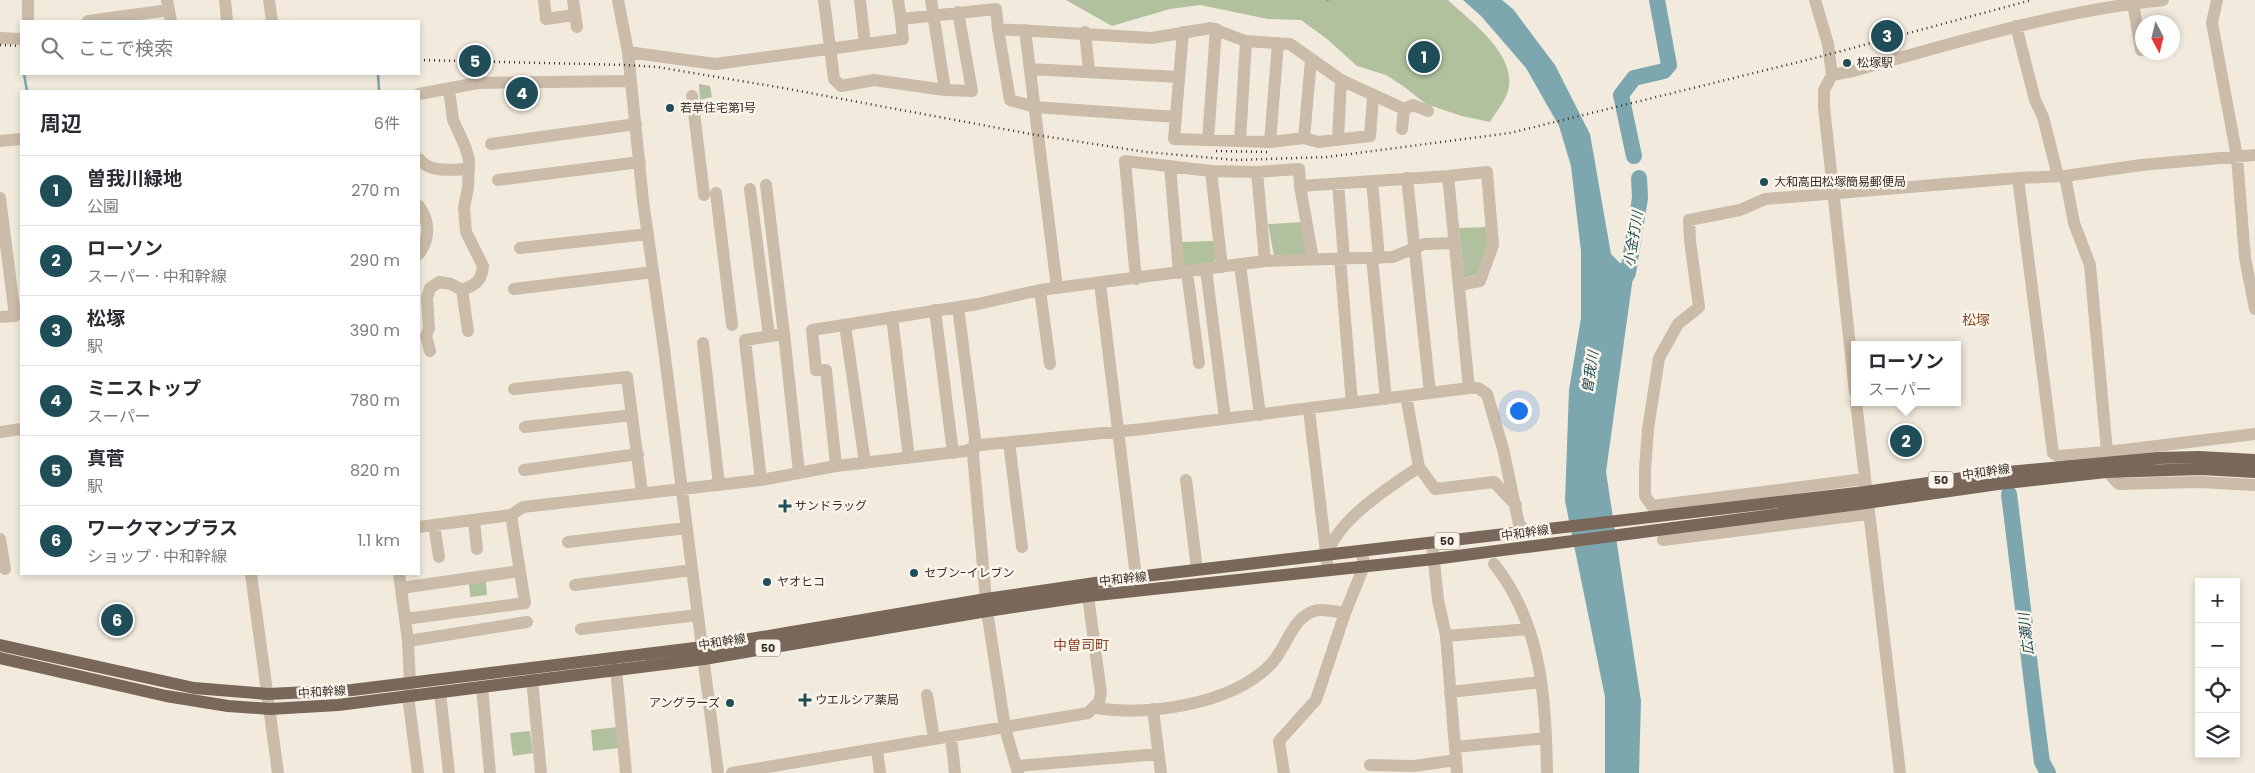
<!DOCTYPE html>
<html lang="ja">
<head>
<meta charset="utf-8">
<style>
  :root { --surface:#fff; --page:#f7f7f7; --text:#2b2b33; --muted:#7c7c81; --line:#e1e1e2; --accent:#1f4e59 }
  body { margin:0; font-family:Poppins,"Noto Sans JP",sans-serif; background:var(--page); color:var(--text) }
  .controls { position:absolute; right:15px; bottom:15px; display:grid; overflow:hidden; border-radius:0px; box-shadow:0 2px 8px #0003 }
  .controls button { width:45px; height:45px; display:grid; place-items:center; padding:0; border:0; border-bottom:1px solid var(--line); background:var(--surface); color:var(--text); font:25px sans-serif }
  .compass { position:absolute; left:2135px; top:15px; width:45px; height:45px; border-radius:50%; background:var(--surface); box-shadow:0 2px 8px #0003; rotate:173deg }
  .you { position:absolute; left:1518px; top:410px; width:18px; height:18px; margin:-12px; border:4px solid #fff; border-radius:50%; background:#1a73e8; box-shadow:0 0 0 8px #1a73e833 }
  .badge { display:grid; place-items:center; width:32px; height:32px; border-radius:50%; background:var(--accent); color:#fff; font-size:16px; font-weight:700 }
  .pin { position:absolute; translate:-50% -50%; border:2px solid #fff; box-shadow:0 1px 5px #0006 }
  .popup { position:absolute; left:1851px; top:341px; width:110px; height:65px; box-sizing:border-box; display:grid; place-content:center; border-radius:0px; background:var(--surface); filter:drop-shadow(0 1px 4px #0005); font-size:16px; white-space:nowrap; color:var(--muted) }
  .popup b { font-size:19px; color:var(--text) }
  .popup::after { content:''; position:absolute; left:50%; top:100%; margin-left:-10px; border:10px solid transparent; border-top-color:var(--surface) }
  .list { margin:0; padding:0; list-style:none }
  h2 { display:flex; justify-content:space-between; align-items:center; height:65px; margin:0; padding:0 20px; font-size:21px }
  h2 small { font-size:16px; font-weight:400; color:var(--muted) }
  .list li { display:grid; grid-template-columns:32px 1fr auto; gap:15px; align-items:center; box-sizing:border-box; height:70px; padding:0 20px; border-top:1px solid var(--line) }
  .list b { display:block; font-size:19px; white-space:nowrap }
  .list p { margin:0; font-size:16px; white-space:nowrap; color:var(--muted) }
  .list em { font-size:16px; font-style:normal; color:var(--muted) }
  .icon { flex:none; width:28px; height:28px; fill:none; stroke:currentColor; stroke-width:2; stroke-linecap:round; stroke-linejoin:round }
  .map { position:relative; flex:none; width:2255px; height:773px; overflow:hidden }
  .search { position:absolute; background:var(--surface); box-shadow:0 2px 8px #0003; left:20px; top:20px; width:400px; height:55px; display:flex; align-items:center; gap:12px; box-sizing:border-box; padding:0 18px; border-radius:0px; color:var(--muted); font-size:19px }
  .panel { position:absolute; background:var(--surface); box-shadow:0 2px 8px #0003; left:20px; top:90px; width:400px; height:485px; border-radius:0px }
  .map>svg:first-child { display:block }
  .green { fill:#b1c19d }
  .water { fill:#7ca7af }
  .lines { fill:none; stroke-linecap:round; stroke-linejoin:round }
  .stream { stroke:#7ca7af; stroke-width:2.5 }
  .river { stroke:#7ca7af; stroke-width:16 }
  .minor { stroke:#cabca9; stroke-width:12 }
  .major { stroke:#79685a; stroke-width:12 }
  .rail { stroke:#372f29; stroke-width:2.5; stroke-dasharray:1 4; stroke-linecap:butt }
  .poi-dot { fill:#1f4e59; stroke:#faf4ea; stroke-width:2 }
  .labels { text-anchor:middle; stroke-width:5; stroke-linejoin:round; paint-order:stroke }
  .shield { fill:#faf4ea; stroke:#726a63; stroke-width:1 }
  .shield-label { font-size:11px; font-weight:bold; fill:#372f29 }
  .poi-label { font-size:12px; fill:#372f29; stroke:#faf4ea; text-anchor:start }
  .street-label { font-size:12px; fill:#372f29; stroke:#faf4ea }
  .water-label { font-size:14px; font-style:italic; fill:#1f4e59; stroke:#faf4ea }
  .neighbourhood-label { font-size:14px; fill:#864623; stroke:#faf4ea }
</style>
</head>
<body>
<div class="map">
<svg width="2255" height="773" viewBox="0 0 2255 773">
  <rect width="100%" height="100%" fill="#f2ebdd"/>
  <path class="green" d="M1066,0H1448C1470,21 1518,55 1508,91C1505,101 1496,112 1490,122L1462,116L1426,104L1403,86L1386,75L1357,66L1327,39L1301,20L1268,19L1200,5L1170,9L1112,26Z
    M699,84L710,86L712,97L700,100Z
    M1303,222L1308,255L1274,256L1268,224Z
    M1488,227V248L1476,275L1464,278L1459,228Z
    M1214,241L1217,257L1212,264L1183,267L1181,242Z
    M486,581L487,595L470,597L469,583Z
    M617,727L619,748L593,751L591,730Z
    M530,731L533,753L513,756L510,733Z"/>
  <path class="water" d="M1463,0H1502L1513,9L1555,65L1590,134L1611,254L1620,263L1635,262L1606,472L1641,701L1639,773H1605V697L1565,501L1569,390L1581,318V251L1571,166L1559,126L1526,68L1481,16Z"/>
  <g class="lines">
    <path class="stream" d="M1327,0H1328
      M24,74L27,91
      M378,74L379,91"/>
    <path class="river" d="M1634,156L1621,95L1634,78L1664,71L1669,65L1657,0
      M1622,283L1628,273L1640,198L1639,178
      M2009,494L2036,716L2042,762L2048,773"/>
    <path class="minor" d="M28,0V21
      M167,0L171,21
      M225,0L227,21
      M269,0L272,21
      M544,0L546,19L575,15
      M573,0L577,27
      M618,0L628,52L643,201L664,349L718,773
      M824,0L834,79L841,86L874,80L945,90L972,91L958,12
      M860,0L865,44
      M898,0L901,19
      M931,0L945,90
      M1815,0L1828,44L1832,75L1824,90V107L1855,392
      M2217,0L2212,23L2237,157L2245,258L2255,309
      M2133,3L2141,50
      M88,21L169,10
      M2016,26L2035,100L2043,117L2058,176
      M998,29L1010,100L1035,107L1176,117
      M1025,30L1057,288
      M1085,32L1089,71
      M1183,32L1174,139L1270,142L1304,138L1318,142L1370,136L1373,97
      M0,38L21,39
      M628,52L715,64L903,39L901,19L996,9L998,29L1152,38L1211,28L1245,41L1290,44L1341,80L1404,109
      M1030,69L1179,77
      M1832,75L1853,71C1955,43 2056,11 2163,0
      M449,89L453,120L465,146L469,160L468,188L464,208L466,232L483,266C482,280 476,285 462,290
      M419,94L478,83L629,81
      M692,96L704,195
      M1402,129L1404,109L1413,105L1428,111
      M1304,138L1311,60
      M1208,140L1216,29
      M1338,140L1341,80
      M0,141L21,139
      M1240,141L1246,41
      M1270,142L1278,43
      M491,144L636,124
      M419,159C431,174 452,169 469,169
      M1170,166L1179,273
      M1211,171L1257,172L1299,169L1300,186
      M1257,172L1265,261
      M1448,176L1487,172L1493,245L1480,281L1459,285
      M1407,178L1430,393
      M2018,178L2053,453L2058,456L2107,452L2090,265L2074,223L2065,176
      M498,180L640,162
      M1372,181L1379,258
      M1338,184L1344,258
      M766,185L784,334L799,472
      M750,189L769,336
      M716,193L732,325
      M0,198L15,316L0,317
      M419,206C430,221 430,239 419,254
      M520,248L648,234
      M1340,258L1352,403
      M1372,258L1386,399
      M1313,259L1300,186L1448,176L1469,388
      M1240,265L1260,415
      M1206,269L1225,419
      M1187,272L1199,363
      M1136,279L1125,161L1211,171L1222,267
      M1100,283L1136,577
      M514,289L653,272
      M1040,290L1050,364
      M958,307L975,439L973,454L987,611L1005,728L1018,773
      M935,310L953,453
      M892,317L909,458
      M845,325L865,463
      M703,343L719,485
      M430,351L426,336L429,328L427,298L430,288L439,282L451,284L462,290L468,331
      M514,389L627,377L642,493
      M1856,402L1900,773
      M1309,410L1328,569
      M525,427L632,415
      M0,432L21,429
      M2255,434L2107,452C2103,468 2107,473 2119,484L2199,482L2255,485
      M1009,442L1022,547
      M836,466L826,370H816L812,330L978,304L1040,290L1265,261L1393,257L1424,244L1455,243
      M1419,467L1435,489L1494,482L1516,505
      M524,470L638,454
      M1864,479L1652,506L1645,496V469L1648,429L1659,358L1678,324L1699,307L1690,241L1689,220L1740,210L1765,199L2018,178L2065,176L2141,165L2255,155
      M761,480L745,340L784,334
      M1186,480L1197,569
      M474,521L477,549
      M434,525L439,557
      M419,527L511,515
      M0,539L5,569
      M1663,540L1868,514
      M568,542L686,528
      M1432,543L1438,600L1446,636L1457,773
      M1327,555C1337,520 1389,487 1419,467L1406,396
      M1494,564C1542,624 1546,700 1547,773
      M251,574L278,773
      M399,574L408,641L410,682L408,696L418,773
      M575,585L692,570
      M401,588L520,571
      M405,619L525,603L511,515L523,507L761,480L836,466L965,451L980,445L1143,429L1469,388H1478L1487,394L1503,449L1519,524L1528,533
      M581,629L698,615
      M1446,636L1529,629
      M408,641L527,622
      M616,669L626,773
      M532,679L541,773
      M482,687L490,773
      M1450,692L1541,682
      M440,693L449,773
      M927,695L934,739
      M1095,708C1148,716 1229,705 1269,666C1286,651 1291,618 1314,611C1322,608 1336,612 1345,613
      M1153,709L1161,773
      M951,737L955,773
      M1455,747L1546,738
      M877,749L880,773
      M1370,765L1414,766L1456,760
      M1016,766L1159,754
      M732,773L1088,713L1099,702L1101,693L1088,596
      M1284,773L1279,741L1316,700L1345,613L1364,566L1362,551"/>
    <path class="major" d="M0,645L194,688L268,694L352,690L703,647L986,599L1136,577L1865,492L1998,473L2158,458L2199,457L2255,460
      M0,658L166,696L228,706L270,709L338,705L704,659L987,611L1088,596L1434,559L1866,503L1998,484L2106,472L2201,469L2255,472"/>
    <path class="rail" d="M0,45L21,46
      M419,60L627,65L657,67L783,88L1036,135L1146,152L1236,160L1327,157L1510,133L1819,57L2032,0
      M1216,151L1269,152"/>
  </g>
  <g class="poi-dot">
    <circle cx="1847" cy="63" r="5"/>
    <circle cx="670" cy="108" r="5"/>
    <circle cx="1764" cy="182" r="5"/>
    <path d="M782.5 498.5h5v5h5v5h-5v5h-5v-5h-5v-5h5z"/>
    <circle cx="914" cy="573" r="5"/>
    <circle cx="767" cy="582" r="5"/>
    <path d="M802.5 692.5h5v5h5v5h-5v5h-5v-5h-5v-5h5z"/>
    <circle cx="730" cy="703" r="5"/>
  </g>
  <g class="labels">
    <g class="shield">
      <rect x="1928.5" y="471.5" width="25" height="17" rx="4"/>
      <rect x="1434.5" y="532.5" width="25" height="17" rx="4"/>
      <rect x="755.5" y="639.5" width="25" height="17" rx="4"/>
    </g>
    <g class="shield-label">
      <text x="1941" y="484">50</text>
      <text x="1447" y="545">50</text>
      <text x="768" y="652">50</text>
    </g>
    <g class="poi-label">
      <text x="1857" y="67">松塚駅</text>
      <text x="680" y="112">若草住宅第1号</text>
      <text x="1774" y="186">大和高田松塚簡易郵便局</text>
      <text x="795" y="510">サンドラッグ</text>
      <text x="924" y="577">セブン-イレブン</text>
      <text x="777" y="586">ヤオヒコ</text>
      <text x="815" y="704">ウエルシア薬局</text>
      <text x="720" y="707" text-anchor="end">アングラーズ</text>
    </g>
    <g class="street-label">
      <text transform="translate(1986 472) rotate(-8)" y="4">中和幹線</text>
      <text transform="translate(1525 533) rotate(-8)" y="4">中和幹線</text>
      <text transform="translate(1123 579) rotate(-6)" y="4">中和幹線</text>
      <text transform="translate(722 642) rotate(-9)" y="4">中和幹線</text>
      <text transform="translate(322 692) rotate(-4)" y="4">中和幹線</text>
    </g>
    <g class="water-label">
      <text transform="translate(1633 239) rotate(-81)" y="5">小金打川</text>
      <text transform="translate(1590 372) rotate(-81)" y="5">曽我川</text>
      <text transform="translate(2026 634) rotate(-97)" y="5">広瀬川</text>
    </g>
    <g class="neighbourhood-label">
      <text x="1976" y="325">松塚</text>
      <text x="1081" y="650">中曽司町</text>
    </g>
  </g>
</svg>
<div class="controls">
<button>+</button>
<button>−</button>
<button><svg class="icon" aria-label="locate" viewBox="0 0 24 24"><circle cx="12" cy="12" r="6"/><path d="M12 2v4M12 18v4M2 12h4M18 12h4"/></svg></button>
<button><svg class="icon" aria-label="layers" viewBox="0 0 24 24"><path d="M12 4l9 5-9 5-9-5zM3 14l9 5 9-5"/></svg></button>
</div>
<svg class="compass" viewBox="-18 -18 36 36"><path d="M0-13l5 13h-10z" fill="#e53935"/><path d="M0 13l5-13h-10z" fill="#7c7c81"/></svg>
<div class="you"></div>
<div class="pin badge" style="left:1424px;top:57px">1</div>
<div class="pin badge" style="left:1906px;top:441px">2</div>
<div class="popup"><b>ローソン</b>スーパー</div>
<div class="pin badge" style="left:1887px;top:36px">3</div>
<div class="pin badge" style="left:522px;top:93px">4</div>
<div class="pin badge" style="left:475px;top:61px">5</div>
<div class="pin badge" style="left:117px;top:620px">6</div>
<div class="search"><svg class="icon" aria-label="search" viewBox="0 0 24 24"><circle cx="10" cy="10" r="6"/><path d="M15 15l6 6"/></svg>ここで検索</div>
<section class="panel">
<h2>周辺<small>6件</small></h2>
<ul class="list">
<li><span class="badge">1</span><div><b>曽我川緑地</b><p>公園</p></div><em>270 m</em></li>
<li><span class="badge">2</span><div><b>ローソン</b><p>スーパー · 中和幹線</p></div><em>290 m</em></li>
<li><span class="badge">3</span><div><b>松塚</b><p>駅</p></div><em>390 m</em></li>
<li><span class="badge">4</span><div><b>ミニストップ</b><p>スーパー</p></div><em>780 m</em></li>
<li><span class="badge">5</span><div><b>真菅</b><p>駅</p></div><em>820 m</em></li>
<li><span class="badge">6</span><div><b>ワークマンプラス</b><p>ショップ · 中和幹線</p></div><em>1.1 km</em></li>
</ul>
</section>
</div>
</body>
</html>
